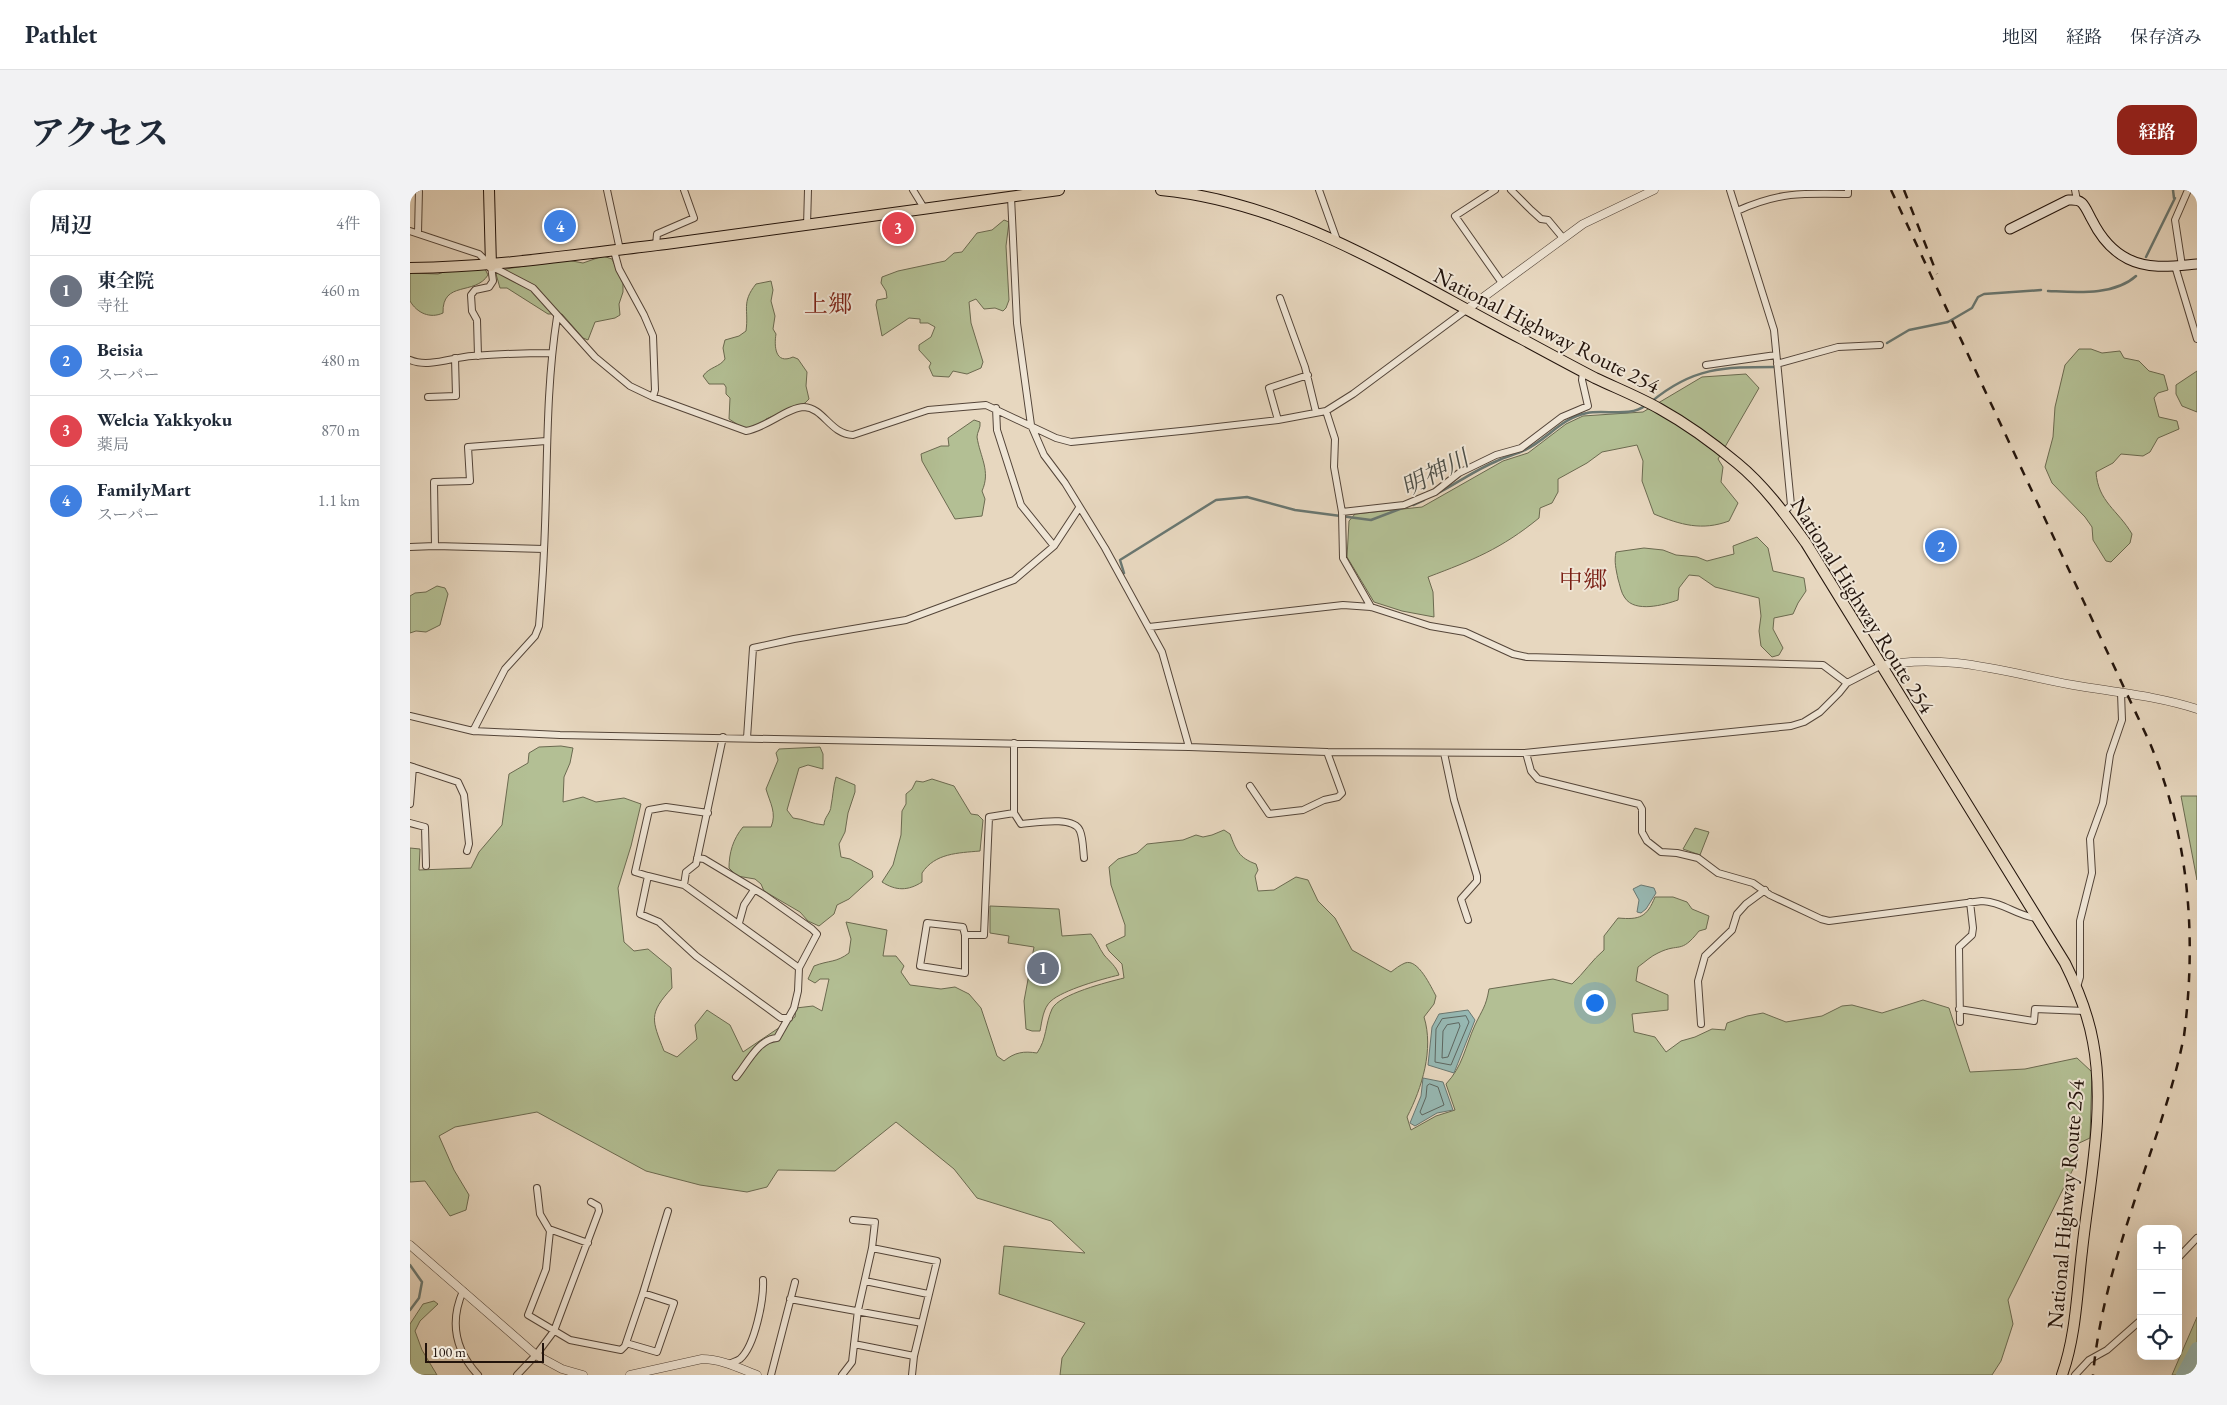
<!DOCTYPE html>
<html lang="ja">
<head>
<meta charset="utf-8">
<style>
  :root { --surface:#fff; --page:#f2f2f3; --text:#1f2937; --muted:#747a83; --line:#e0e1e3; --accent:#8f2418 }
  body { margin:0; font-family:"EB Garamond","Noto Serif JP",serif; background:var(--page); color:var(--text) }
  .controls { position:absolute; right:15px; bottom:15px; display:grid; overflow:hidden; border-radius:10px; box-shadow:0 5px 20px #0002 }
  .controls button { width:45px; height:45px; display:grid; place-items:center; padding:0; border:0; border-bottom:1px solid var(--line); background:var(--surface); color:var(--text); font:25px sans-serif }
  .scale { position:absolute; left:15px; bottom:12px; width:119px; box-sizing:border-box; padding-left:5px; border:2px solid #23140c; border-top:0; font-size:14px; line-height:18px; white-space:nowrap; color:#23140c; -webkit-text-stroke:4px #efe5d5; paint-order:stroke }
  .you { position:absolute; left:1184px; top:812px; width:18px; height:18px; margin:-12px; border:4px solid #fff; border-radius:50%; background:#1a73e8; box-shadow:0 0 0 8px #1a73e833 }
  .badge { display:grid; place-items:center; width:32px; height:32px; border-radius:50%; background:var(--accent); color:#fff; font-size:16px; font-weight:700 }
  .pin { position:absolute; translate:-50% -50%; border:2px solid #fff; box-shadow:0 1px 5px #0006 }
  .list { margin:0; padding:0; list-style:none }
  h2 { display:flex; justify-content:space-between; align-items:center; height:65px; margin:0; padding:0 20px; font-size:21px }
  h2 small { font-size:16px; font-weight:400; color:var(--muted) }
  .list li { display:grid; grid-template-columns:32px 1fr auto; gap:15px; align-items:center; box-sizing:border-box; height:70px; padding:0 20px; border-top:1px solid var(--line) }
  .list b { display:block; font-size:19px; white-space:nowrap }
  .list p { margin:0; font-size:16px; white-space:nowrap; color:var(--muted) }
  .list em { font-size:16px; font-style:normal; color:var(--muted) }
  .icon { flex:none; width:28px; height:28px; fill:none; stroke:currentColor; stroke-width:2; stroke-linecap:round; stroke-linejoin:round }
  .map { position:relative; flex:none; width:1787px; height:1185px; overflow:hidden; border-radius:15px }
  header { display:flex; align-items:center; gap:30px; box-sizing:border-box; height:70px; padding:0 25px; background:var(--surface); border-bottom:1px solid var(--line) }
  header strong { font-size:24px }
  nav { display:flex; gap:28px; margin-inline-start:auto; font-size:18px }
  .intro { display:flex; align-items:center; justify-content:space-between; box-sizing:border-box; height:120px; padding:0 30px }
  h1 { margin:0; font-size:35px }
  .button { padding:12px 22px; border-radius:15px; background:var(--accent); color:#fff; font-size:18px; font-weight:700 }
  main { display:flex; gap:30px; padding:0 30px }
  aside { flex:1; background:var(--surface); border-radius:15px; box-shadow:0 5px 20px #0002 }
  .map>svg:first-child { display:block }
  .green { fill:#b3bf94; stroke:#6b6a50 }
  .water { fill:#97b9b4; stroke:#697771 }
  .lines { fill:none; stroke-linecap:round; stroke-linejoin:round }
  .shore { stroke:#5d6660; stroke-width:1 }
  .stream { stroke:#697771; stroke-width:2.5 }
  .river { stroke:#97b9b4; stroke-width:14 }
  .minor-casing { stroke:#544539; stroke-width:8 }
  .tertiary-casing { stroke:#544539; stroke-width:9 }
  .secondary-casing { stroke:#23140c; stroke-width:11 }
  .primary-casing { stroke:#23140c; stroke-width:12 }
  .trunk-casing { stroke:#23140c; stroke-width:12 }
  .minor { stroke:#efe5d5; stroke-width:6 }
  .tertiary { stroke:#efe5d5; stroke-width:8 }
  .secondary { stroke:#efe5d5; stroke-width:9 }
  .primary { stroke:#e7d7bf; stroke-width:10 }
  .trunk { stroke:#e7d7bf; stroke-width:10 }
  .rail { stroke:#23140c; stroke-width:2.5; stroke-dasharray:9 9; stroke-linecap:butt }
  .labels { text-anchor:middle; stroke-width:4; stroke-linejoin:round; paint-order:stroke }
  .street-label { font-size:22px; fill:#23140c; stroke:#efe5d5 }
  .neighbourhood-label { font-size:24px; fill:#7a1f14; stroke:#efe5d5 }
  .water-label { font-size:24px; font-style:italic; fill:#4c4e47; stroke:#efe5d5 }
</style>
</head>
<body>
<header>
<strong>Pathlet</strong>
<nav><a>地図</a><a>経路</a><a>保存済み</a></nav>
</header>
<div class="intro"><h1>アクセス</h1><a class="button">経路</a></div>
<main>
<aside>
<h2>周辺<small>4件</small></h2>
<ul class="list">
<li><span class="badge" style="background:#6b7280">1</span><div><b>東全院</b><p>寺社</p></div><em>460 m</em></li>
<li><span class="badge" style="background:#3f7fe0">2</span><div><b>Beisia</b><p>スーパー</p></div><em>480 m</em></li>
<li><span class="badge" style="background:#e0444e">3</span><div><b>Welcia Yakkyoku</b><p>薬局</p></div><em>870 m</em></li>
<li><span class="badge" style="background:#3f7fe0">4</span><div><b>FamilyMart</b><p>スーパー</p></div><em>1.1 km</em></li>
</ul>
</aside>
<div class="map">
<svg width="1787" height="1185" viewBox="0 0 1787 1185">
  <rect width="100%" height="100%" fill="#e7d7bf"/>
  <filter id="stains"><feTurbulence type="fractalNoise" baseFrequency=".004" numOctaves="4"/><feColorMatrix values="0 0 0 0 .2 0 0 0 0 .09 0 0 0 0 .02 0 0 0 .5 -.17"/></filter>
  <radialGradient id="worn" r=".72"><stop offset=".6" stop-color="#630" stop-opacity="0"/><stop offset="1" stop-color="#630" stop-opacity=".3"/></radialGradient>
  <path class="green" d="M594,30L599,32L596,56L599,110L596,118L593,121L585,118L574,119L566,109L559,112L561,133L573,172L571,178L557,184L543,181L539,187L523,186L519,177L521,173L509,160V155L521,147L525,137L518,133H510V129L499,128L472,146L466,115L467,110L477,108L476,101L471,93L472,87L488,81L535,71L544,63L552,62L567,43L582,40Z
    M193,66L202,69L213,93V102L209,114L210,125L205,128L185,132L178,150L173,148L152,124H138L97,98H90L86,84L96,79L139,72L157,70L173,73Z
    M75,79L78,85C65,106 32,90 33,123C20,129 7,123 0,111V83L28,84L37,81Z
    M361,91L363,100L361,111L365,126L363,139L366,144C364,156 365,175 383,167L388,169L397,182L396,196L399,209L395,213L356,229L349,239L336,243L330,236L319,229L320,208L316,204V197L314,194H299L293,186C299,177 310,177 315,169L313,158L315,150L329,146L336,141C339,119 331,113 346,94Z
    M1669,159H1681L1692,163L1710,161L1714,168L1729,171L1739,181L1754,185L1758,200L1748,203L1744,208L1749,227L1767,231L1769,239L1748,248L1740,262L1733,266L1711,264L1703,273L1686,282C1688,312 1708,320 1722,344L1720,353L1701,372L1696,371L1683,350L1682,337L1675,327L1642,293L1635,277L1643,247L1645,217L1655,175Z
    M1787,181V222L1772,216L1766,204V195Z
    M1336,184L1349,198L1308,269L1313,277L1311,292L1328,313L1319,331C1292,341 1271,335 1244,324L1232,291L1233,271L1227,255L1192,262L1177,273L1148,289V302L1142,313L1130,318L1129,328C1091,359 1063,370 1018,387L1023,402L1024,427L992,421L964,412L937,367L939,331L945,324L1012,317L1093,271L1118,263L1156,234L1173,226L1233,222L1292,187Z
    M564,230L570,232C571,238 567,242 567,247C570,267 581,281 572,301L575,309L572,326L545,329L512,271L511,264L531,256H539L538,248Z
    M1347,347L1358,358L1363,381L1394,388L1396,401L1388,413L1383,424L1364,428L1363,439L1373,458L1369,465L1362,467L1351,456L1349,441L1351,426L1349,408L1305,397L1289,386L1279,385L1269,398L1268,410C1254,415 1225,423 1215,408C1211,403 1210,395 1208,389C1206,379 1204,372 1206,362L1234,358L1253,360L1266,365L1287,367L1297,371L1324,364L1323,356Z
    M27,396L35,398L38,404L30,435L16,442L6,441L0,443V406L5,403L16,402Z
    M151,556L163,558L160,573L154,587L153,612L173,607L186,612L214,608L231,614L221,656L208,698L214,752L224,761L238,759L261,778L262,798C238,824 242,830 254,861L267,867L287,849L285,835L297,820L320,835L333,862L385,827L386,818L403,816L412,821L419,789H410L405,793L398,789L404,776C419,770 426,773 439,763L441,749L436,732L477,740L473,766H486L494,776L491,782L500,795L531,799L545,797L559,804L571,818L587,866L594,871C605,862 614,861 627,863C637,849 635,834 642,819C649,804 698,792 714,788L712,774L699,761L696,755L715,746V735L701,695L699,677L708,669L727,663L737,654L773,650L786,645L793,647L802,645L814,640L820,644C826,660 829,668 846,674L848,680L845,686L848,701L864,700L886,687L898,690L908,711L925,728L942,760L981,782C985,779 990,775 995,773C1008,768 1021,797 1026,806L1024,814L1014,827C1024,859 1012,898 997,927L1001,940L1026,926L1045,920L1036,894C1053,876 1055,857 1065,835C1072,820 1076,817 1079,799L1143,789L1162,794C1174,783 1182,770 1194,760V746L1208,728C1230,730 1237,727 1245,707H1263L1277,712L1282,719L1299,726L1296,739L1289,741C1270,765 1270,752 1248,763C1241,766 1235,772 1228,777L1226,791L1258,805V820L1222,824L1224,842L1245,847L1256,862L1271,851L1285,847L1302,839L1315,840L1317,833L1337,826L1353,823L1376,832L1412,826L1432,816L1442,815L1472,823L1513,810L1539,818L1560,882L1615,879L1667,868L1682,882L1680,948L1665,955L1668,969L1598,1110L1603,1134L1591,1171L1582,1185H650L652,1168L675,1133L589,1104L594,1056L675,1063L641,1031L567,1008L544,979L486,932L425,981L368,980L357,997L337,1002L290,995L236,981L127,922L45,937L29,946L44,980L59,1005L56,1020L40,1026L15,991L0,992V658L10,659L9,680L61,678L69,662L92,635L99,584L118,573L119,563L129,557Z
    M410,557L413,564V579L398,575L389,578L377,620L383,628C394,629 402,634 414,635C414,627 421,623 421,616C423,606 423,598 426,587L445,595V602L438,623L435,642L429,654L431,667L440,669L462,681L463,687L439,709L427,715L424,724L409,736L398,731L390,722L354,701L351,694L345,689L327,686L319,678C319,663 323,649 333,637H361C367,623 360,613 356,599L368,570L366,563L369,559Z
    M522,589L544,596L561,624L568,625L573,630L570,661C548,663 525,663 512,683V692C498,701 486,701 472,692L483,675L491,645L492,621L496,614V604L502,599L506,591L513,592Z
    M1771,606H1787V690Z
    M1285,638L1299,642L1290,665L1273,659Z
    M580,716L649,719L652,746L681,744C687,751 689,758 694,765C700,772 706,776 709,785C692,789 653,800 641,811C633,818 632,831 630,841H622L616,839L614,811L624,757L598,753L599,746L580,743Z
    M24,1111L28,1114L10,1131L5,1141L12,1160L27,1185H0V1134L13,1114Z
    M1787,1127V1185H1762Z"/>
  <path class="water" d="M1231,695L1244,698L1246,703L1236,719L1231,723L1227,722L1229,710L1223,699Z
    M1058,820L1065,830L1044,883L1018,875L1022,837L1029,824Z
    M1013,888L1033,892L1043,920L1027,923L1005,936L1000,933L1011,906Z"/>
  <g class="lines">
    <path class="shore" d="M1056,826L1059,832L1041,875L1025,872L1026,839L1032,829Z
      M1049,833L1050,836L1038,867L1032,868L1033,841L1037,835Z
      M1020,894L1028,897L1034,915L1012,925L1010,922L1016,907L1017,896Z"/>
    <path class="stream" d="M1763,0L1764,8
      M1736,67L1765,8
      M1638,101C1665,102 1704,106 1726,86
      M1477,153L1499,140L1538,132L1562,118L1568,107L1574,104L1631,100
      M1241,212C1283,177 1313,177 1365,177
      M1030,302C1049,292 1067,279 1087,271C1096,266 1106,265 1115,260C1138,249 1151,228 1177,223C1195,219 1220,228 1236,215
      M1003,315L1014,310
      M714,383L710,370L806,310L837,307L885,320L961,330L995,317
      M0,1075L12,1092L9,1108L0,1120"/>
    <path class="river" d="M1773,1185L1787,1159"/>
    <g class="minor-casing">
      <path id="minor" d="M197,0L210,60
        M503,0L514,18
        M909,0L928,53
        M1085,0L1045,26L1092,93
        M1101,0L1121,20L1131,29L1138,30L1153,48
        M1320,0L1364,140L1381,315L1374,322
        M1665,0L1667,10
        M601,7L607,133L621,235L634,265L655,293L695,358L752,462L779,557
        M1327,21C1369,2 1393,3 1438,4V0
        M397,36L398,0
        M0,41L69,64L81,76L123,98L185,167L220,196L243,207L336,241C356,238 378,217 394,217C414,218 420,244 443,245L518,220L576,215L646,248L661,252L781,240L868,230L916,221L943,204L1056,120
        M8,43L9,0
        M246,55L247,44L284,28L274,0
        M204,61L209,79L234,125L243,146L245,200L243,207
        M1765,76L1787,149
        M1772,76L1765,30L1778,0
        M870,108L895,177L906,222
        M68,166L67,130L62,121L61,105L65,100L79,97L83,91L81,76
        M0,170C18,178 44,167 62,166C89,164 115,163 142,163
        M1367,174L1428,157L1470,155
        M1296,175L1366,165
        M18,207L46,206L45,168
        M586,218L587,240L611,315L644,356
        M916,221L925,249L924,277L932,322L933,368L961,417
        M868,230L859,198L898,185
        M932,322L994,315L1025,302L1049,283L1086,265L1111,258L1152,227L1178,216L1172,190L1173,182
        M25,356L24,292L60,291L58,257L136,251
        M0,357L25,356L134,359
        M739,437L933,415L961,417L1020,436L1055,442L1103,464L1117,467L1413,475L1437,493
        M0,526L63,541L150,545L779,557L917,562L1114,563L1381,536L1394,532L1410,522L1429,503L1437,493L1470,476
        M63,541L95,479L125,446L129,436C131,411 133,385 134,360C138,282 135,204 147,127
        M337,548L343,458L384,449L496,430L604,390L644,356L669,318
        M1034,563L1044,610L1067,686V691L1051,709L1058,730
        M1116,563L1121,581L1128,589L1229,614L1232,619V642L1237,651L1251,662L1267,663L1288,668L1308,683L1343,693L1360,705L1411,729L1419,731L1572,711C1594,712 1606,726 1627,728
        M0,576L48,592L54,605L59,654L57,661
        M840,596L859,624L893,620L914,610L928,607L932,603L917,562
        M0,614L3,577
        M604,623L611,634C624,633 664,625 670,641C673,648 673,659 674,668
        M0,633L15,637L16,676
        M287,668L294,669L354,705L402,739L407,744L389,778L388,801L384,818L367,848C348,849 337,874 326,887
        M238,686L225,682L239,620L256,617L298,623
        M274,695L276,682L286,674L313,547
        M329,733L334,715L344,700
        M555,745L553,737L517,733L510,776L555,783V745H574L579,627L604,623V553
        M1667,797L1670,787V731L1682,683L1680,649L1693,613L1700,565L1712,530L1711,503
        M1549,819L1624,831L1625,819L1675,821
        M379,828H371L286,766L249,732L230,724L238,686L274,695L389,778
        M1550,832L1549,757L1562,745L1563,738L1560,712
        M1291,834L1288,791L1295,766L1322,740L1327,724L1336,714L1355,700
        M127,998L130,1024L140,1041L136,1079L118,1125L160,1150L211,1160L215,1156L233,1103L264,1113L247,1162L216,1153
        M443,1030L465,1032L462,1058
        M139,1039L178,1053
        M1768,1068L1787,1048
        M455,1091L518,1104
        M53,1101C39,1133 46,1161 68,1185
        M233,1103L258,1021
        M380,1109L512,1133
        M444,1154L504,1166
        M319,1174C323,1172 327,1171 330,1169C345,1156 354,1109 353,1090
        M107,1185L126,1165L144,1141L189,1021L188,1016L181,1012
        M361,1185L385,1092
        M432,1185L442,1172L448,1120L462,1058L527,1071L504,1166L502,1185
        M1665,1185L1679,1170L1697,1160L1731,1130"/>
    </g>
    <g class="tertiary-casing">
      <path id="tertiary" d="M1056,120L1173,34L1244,0
        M1470,476C1536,462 1598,483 1663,495C1704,502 1747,506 1787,519
        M0,1055L126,1165L152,1179L173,1185
        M220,1185L292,1169C311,1169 329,1178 347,1185"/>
    </g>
    <g class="secondary-casing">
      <path id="secondary" d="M1600,39L1658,10C1663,10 1668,9 1672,13C1676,17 1679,25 1682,30C1690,46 1702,61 1718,69C1740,80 1764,76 1787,74"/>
    </g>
    <g class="primary-casing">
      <path id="primary" d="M79,0L81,76"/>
    </g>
    <g class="trunk-casing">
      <path id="trunk" d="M751,0C884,13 996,89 1112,149C1136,162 1160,175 1185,188C1206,198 1229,207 1250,219C1277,234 1303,253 1327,273C1354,295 1375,324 1396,353L1655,773C1668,799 1678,824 1683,852C1696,919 1679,994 1672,1061C1667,1102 1666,1146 1652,1185
        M0,78C86,77 170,64 256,54C387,37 518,18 649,0"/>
    </g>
    <use href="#minor" class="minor"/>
    <use href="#tertiary" class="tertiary"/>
    <use href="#secondary" class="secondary"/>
    <use href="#primary" class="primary"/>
    <use href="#trunk" class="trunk"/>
    <path class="rail" d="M1481,0L1739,551C1779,645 1787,745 1774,846C1764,896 1747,943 1731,991C1710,1055 1689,1118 1683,1185
      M1494,0L1527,84"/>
  </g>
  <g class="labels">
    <g class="street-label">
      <text transform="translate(1137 140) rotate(27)" y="8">National Highway Route 254</text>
      <text transform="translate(1453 415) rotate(58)" y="8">National Highway Route 254</text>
      <text transform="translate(1655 1014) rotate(-85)" y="8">National Highway Route 254</text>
    </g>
    <g class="neighbourhood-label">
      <text x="418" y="122">上郷</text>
      <text x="1173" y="398">中郷</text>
    </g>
    <g class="water-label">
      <text transform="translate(1025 283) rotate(-27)" y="8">明神川</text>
    </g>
  </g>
  <rect width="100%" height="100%" filter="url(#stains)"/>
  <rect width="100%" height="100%" fill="url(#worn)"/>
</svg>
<div class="controls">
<button>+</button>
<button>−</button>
<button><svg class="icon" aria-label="locate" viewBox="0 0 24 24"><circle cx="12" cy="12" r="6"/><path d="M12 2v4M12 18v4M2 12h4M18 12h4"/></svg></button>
</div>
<div class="scale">100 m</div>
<div class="you"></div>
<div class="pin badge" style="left:633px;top:778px;background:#6b7280">1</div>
<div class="pin badge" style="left:1531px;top:356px;background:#3f7fe0">2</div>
<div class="pin badge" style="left:488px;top:38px;background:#e0444e">3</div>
<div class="pin badge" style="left:150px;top:36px;background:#3f7fe0">4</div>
</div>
</main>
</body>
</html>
